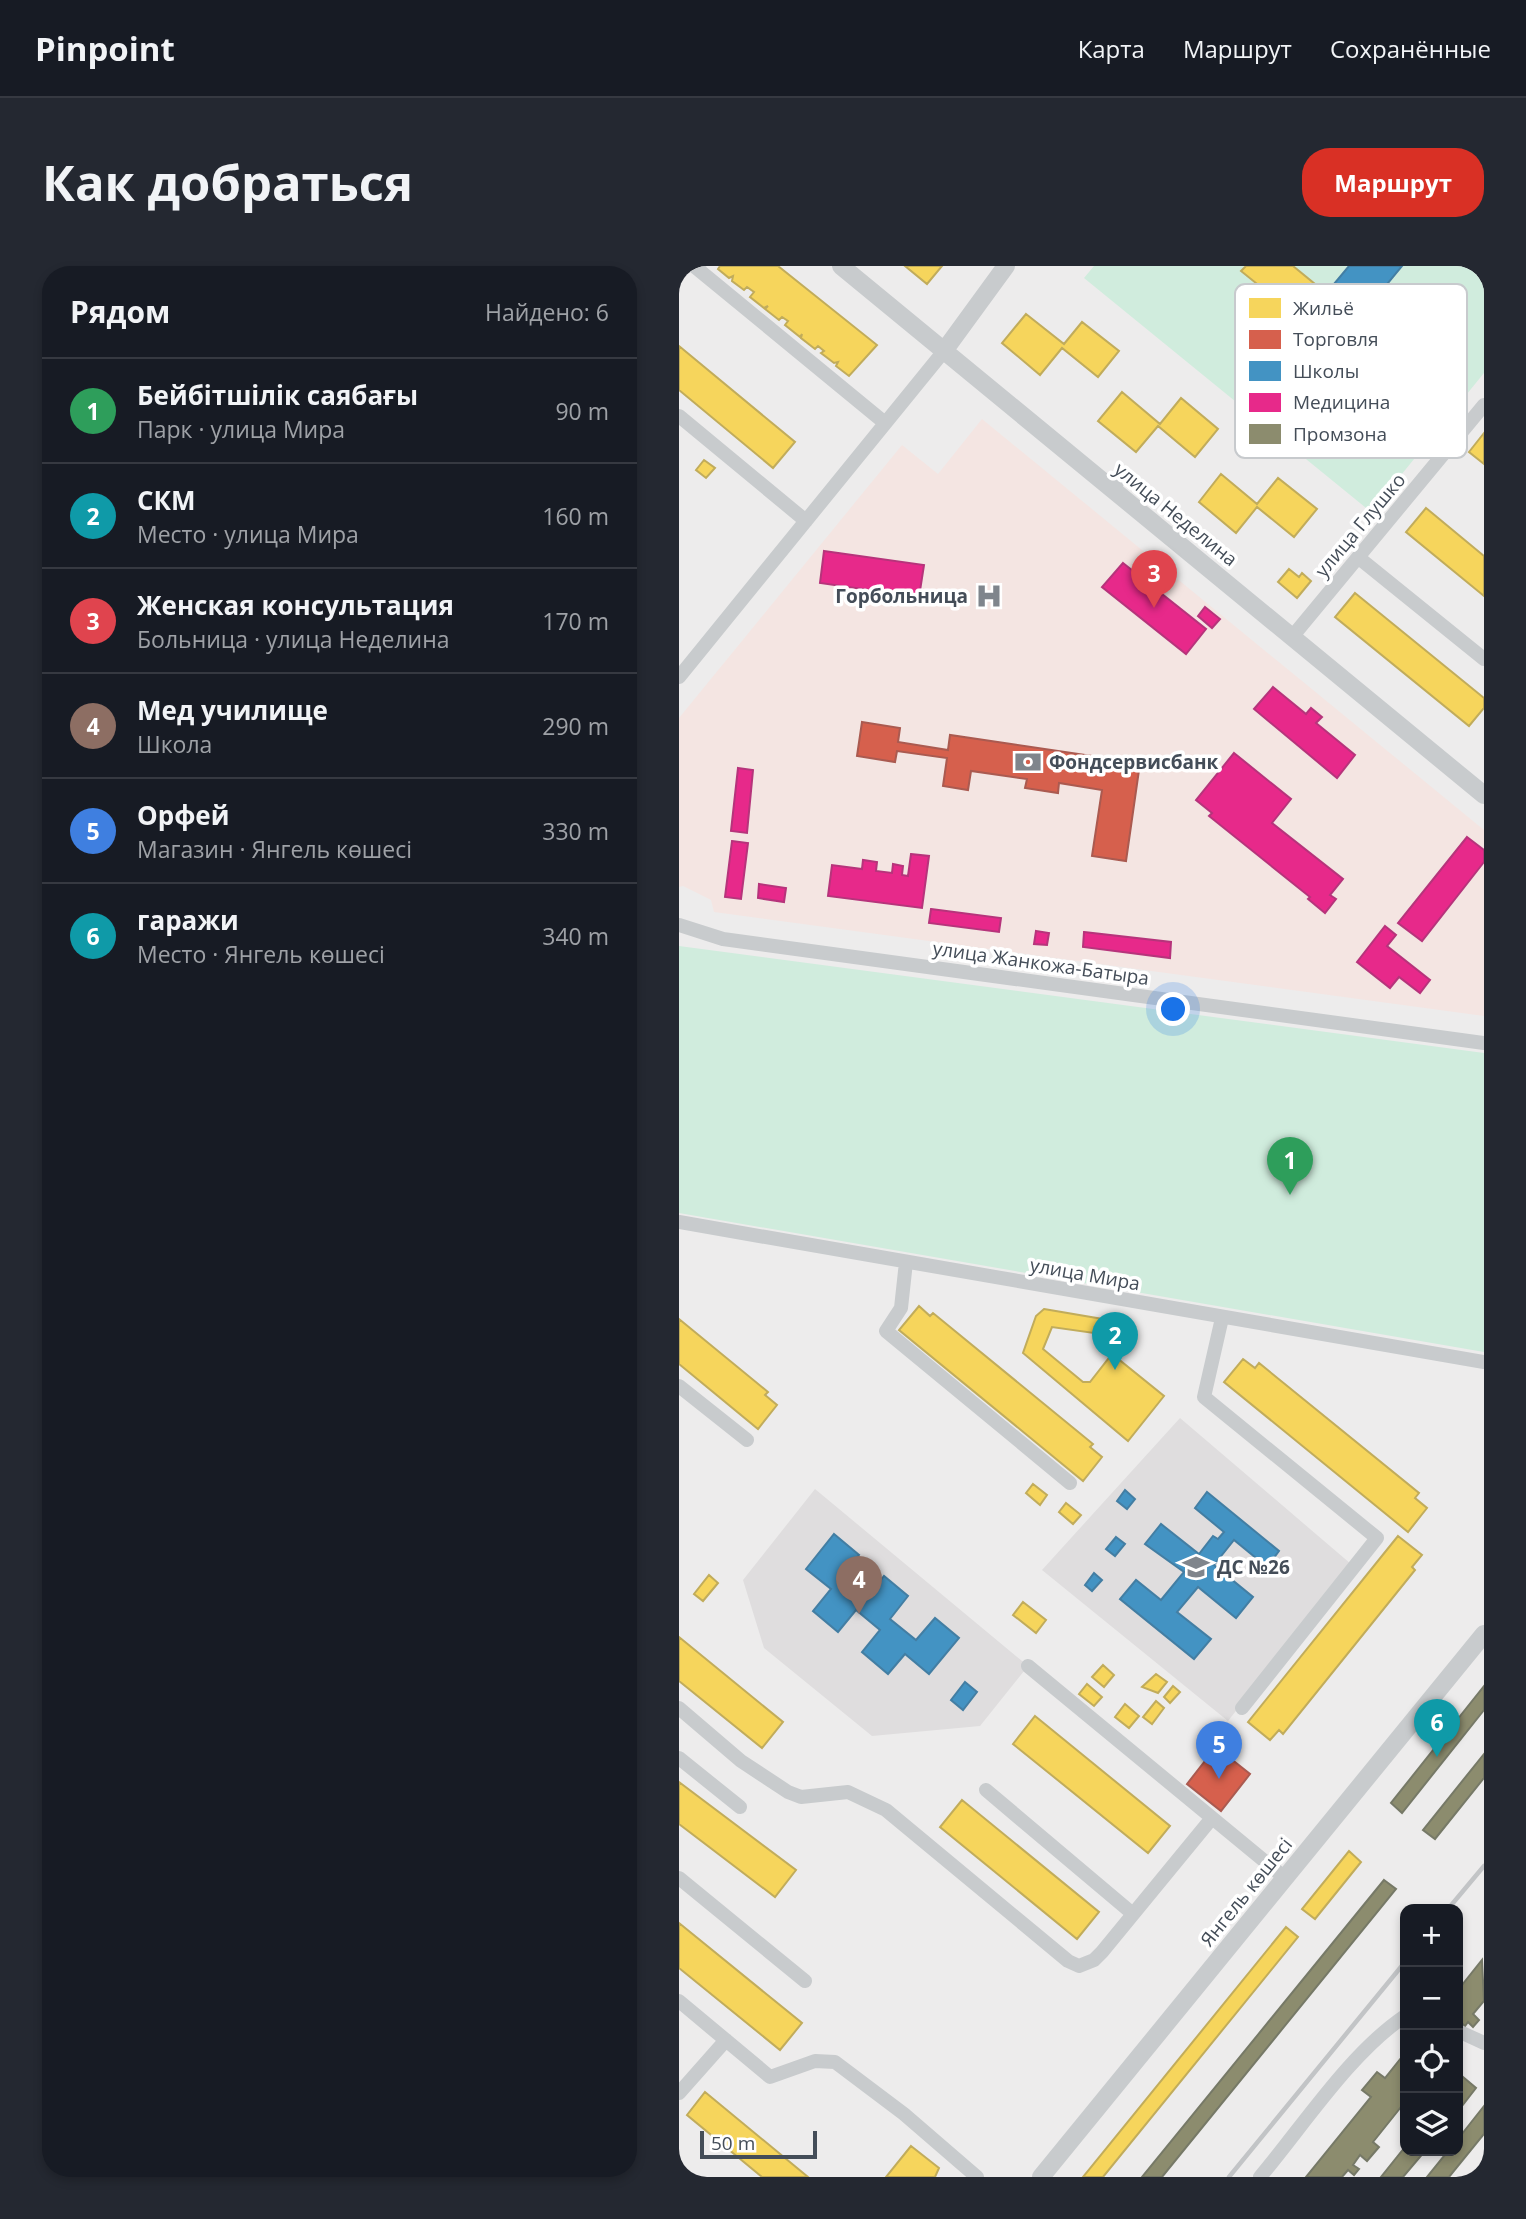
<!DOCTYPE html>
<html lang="ru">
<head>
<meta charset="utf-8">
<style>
  :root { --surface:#171b24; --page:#242831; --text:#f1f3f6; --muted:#9ea1a6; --line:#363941; --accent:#d93025 }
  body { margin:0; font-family:"Open Sans",sans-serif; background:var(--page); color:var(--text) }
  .controls { position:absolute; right:21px; bottom:21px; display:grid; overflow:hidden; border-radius:14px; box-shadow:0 4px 10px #0003 }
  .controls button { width:63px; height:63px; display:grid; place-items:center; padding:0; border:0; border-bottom:2px solid var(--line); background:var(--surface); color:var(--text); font:35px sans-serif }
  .scale { position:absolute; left:21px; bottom:18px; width:117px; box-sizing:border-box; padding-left:7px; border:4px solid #444d58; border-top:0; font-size:19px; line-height:24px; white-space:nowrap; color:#444d58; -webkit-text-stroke:5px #fff; paint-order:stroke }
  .you { position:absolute; left:495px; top:744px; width:24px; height:24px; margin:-18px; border:5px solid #fff; border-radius:50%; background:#1a73e8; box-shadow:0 0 0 10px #1a73e833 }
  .badge { display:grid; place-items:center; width:46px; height:46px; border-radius:50%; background:var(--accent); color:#fff; font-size:23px; font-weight:700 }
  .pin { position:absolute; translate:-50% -58px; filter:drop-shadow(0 2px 4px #0008) }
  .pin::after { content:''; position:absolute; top:37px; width:24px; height:21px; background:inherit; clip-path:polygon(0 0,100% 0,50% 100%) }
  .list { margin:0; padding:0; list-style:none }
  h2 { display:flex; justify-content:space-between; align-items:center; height:91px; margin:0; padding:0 28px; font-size:30px }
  h2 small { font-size:23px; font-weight:400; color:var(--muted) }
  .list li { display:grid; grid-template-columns:46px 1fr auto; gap:21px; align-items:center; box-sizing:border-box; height:105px; padding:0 28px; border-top:2px solid var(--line) }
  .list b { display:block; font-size:26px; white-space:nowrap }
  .list p { margin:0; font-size:23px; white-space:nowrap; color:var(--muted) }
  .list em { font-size:23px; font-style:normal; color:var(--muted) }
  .icon { flex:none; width:38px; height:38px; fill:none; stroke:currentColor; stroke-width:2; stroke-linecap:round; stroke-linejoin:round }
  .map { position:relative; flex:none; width:805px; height:1911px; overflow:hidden; border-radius:28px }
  header { display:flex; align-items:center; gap:42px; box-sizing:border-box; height:98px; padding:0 35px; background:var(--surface); border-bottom:2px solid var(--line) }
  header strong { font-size:33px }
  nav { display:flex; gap:38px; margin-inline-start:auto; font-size:24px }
  .intro { display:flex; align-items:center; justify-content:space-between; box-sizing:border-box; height:168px; padding:0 42px }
  h1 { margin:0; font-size:49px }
  .button { padding:18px 32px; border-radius:28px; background:var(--accent); color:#fff; font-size:24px; font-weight:700 }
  main { display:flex; gap:42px; padding:0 42px }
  aside { flex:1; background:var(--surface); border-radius:28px; box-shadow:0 4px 10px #0003 }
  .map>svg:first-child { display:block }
  .education { fill:#dfddde }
  .medical { fill:#f4e5e2 }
  .green { fill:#d0ecdd }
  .homes { fill:#f6d55c; stroke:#c1ac5b; stroke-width:2 }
  .shops { fill:#d6604d; stroke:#aa5a50; stroke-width:2 }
  .schools { fill:#4393c3; stroke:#437ea3; stroke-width:2 }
  .health { fill:#e7298a; stroke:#b6347b; stroke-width:2 }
  .industry { fill:#8c8c6e; stroke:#767967; stroke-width:2 }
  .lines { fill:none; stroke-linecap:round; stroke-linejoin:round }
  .minor { stroke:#c8cbcd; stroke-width:14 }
  .tertiary { stroke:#c8cbcd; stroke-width:18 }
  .rail { stroke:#c2c4c6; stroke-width:4.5 }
  .labels { text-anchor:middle; stroke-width:7; stroke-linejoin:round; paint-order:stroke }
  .street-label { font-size:19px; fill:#444d58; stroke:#fff }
  .poi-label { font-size:19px; font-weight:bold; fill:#444d58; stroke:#fff; text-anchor:start }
  .key { fill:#fff; stroke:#c7cacd; stroke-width:2 }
  .key-label { font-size:19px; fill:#444d58 }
</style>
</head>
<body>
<header>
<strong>Pinpoint</strong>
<nav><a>Карта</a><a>Маршрут</a><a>Сохранённые</a></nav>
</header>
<div class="intro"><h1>Как добраться</h1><a class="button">Маршрут</a></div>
<main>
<aside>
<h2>Рядом<small>Найдено: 6</small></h2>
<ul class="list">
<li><span class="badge" style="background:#2e9e5b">1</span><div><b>Бейбітшілік саябағы</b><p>Парк · улица Мира</p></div><em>90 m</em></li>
<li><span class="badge" style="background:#0f9aa8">2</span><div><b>СКМ</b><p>Место · улица Мира</p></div><em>160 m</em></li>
<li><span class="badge" style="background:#e0444e">3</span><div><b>Женская консультация</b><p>Больница · улица Неделина</p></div><em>170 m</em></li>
<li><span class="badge" style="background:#8d6e63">4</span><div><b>Мед училище</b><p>Школа</p></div><em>290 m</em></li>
<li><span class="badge" style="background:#3f7fe0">5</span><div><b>Орфей</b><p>Магазин · Янгель көшесі</p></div><em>330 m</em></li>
<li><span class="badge" style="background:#0f9aa8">6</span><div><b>гаражи</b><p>Место · Янгель көшесі</p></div><em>340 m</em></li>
</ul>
</aside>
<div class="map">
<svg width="805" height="1911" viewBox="0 0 805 1911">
  <rect width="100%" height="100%" fill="#edecec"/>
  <path class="education" d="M501,1152L672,1298L549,1455L363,1304Z
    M136,1223L349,1400L301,1460L193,1470L85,1382L64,1314Z"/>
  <path class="medical" d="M303,153L805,564V750L35,646L32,634L4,620L0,621V452L223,179L259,208Z"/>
  <path class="green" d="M415,0H805V107L692,246L405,12Z
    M0,680L805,787V1086L0,947Z"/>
  <path class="homes" d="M41,0H99L198,79L170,110L157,100L159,96L155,97L142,87L145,85L139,80L136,83L122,72L123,68L121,71L106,59L109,55L103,51L100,54L86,43L89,40L85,42L71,31L75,26L68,21L65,24L53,15L54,10L50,12L39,3Z
    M226,0H263L248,18Z
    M567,0H614L642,23L619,51L562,5Z
    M347,48L385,78L403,56L440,85L419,111L383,82L361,109L323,77Z
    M0,80L116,176L94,202L0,124Z
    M443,126L481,158L502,132L539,163L516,191L479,160L457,186L419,155Z
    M805,167V198L790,186Z
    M25,194L36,202L27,212L17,204Z
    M542,208L578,238L599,212L638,243L615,271L578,241L557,267L520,236Z
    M747,242L805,290V330L727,266Z
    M610,303L620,311L623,307L632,315L618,332L599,316Z
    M676,327L805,432V442L790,460L656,351Z
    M240,1040L251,1050L254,1047L414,1178L411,1181L423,1191L404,1215L220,1064Z
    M365,1043L453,1058L443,1071L373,1061L364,1083L404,1116H411L433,1088L485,1130L449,1175L344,1087L357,1050Z
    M0,1053L89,1126L86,1129L98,1139L79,1163L0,1098Z
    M564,1093L576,1102L580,1097L740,1227L736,1232L748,1242L729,1266L545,1116Z
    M354,1218L368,1229L361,1239L347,1227Z
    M387,1237L402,1249L394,1258L380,1246Z
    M719,1270L743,1289L733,1301L736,1304L604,1468L600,1464L591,1474L569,1456Z
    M30,1309L39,1317L24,1335L15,1328Z
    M344,1336L367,1354L357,1367L334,1349Z
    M0,1371L104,1456L83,1482L0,1415Z
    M424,1399L435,1409L425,1421L413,1411Z
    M477,1408L488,1416L479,1427L463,1421Z
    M408,1418L423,1431L415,1440L400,1428Z
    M494,1420L501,1426L491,1437L485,1431Z
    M477,1435L485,1442L473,1458L464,1451Z
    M446,1438L460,1450L450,1462L436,1451Z
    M356,1450L491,1560L469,1587L334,1478Z
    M0,1516L117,1604L96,1631L0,1558Z
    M283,1534L420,1646L398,1673L261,1561Z
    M670,1585L682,1596L636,1653L623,1643Z
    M0,1657L123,1757L101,1784L0,1702Z
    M607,1661L619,1671L424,1911H404Z
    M26,1826L129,1911H83L8,1849Z
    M232,1880L260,1902L256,1911H207Z"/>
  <path class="shops" d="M183,456L221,462L219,476L269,484L271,469L461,497L447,595L413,590L423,524L380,517L379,527L346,522L348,513L292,505L289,524L264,520L268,492L218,485L216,496L178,490Z
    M537,1481L571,1508L542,1545L508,1518Z"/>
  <path class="schools" d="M670,0H723L676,57L644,31Z
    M446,1224L456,1233L448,1243L438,1235Z
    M528,1226L600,1285L588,1301L555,1274L535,1299L574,1331L557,1352L519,1321L498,1346L532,1373L515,1393L441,1333L457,1314L482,1334L505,1306L466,1278L482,1258L520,1288L534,1270L539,1273L545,1266L516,1242Z
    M155,1268L180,1289L162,1312L187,1333L205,1310L229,1330L211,1353L237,1374L256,1352L280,1372L250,1408L226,1388L209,1408L183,1386L201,1364L177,1344L159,1366L134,1345L152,1323L127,1303Z
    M437,1271L446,1278L436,1290L427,1283Z
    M415,1307L423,1314L413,1325L406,1319Z
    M286,1416L298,1426L284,1444L272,1434Z"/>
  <path class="health" d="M145,285L245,299L240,331L141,317Z
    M444,297L527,363L507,388L423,321Z
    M526,341L541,353L533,362L519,350Z
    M594,421L627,448L632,442L643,451L637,457L676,489L658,512L575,443Z
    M555,487L612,533L593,557L664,613L651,629L657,633L646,647L629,633L631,631L530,550L533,547L517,534Z
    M59,502L74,504L68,567L52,565Z
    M788,571L805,584V596L743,675L719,657Z
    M53,575L69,577L62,633L46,631Z
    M232,588L250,590L243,642L149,630L153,599L183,603L184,594L198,596L197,605L213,607L214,598L224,600L223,609L229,610Z
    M80,618L107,622L105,636L79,632Z
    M252,643L322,652L320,666L250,657Z
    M706,660L717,669L708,680L751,714L741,727L720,711L711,722L678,696Z
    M357,665L370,667L368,679L355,678Z
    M405,666L492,676L491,692L404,681Z"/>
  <path class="industry" d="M805,1420V1444L723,1547L712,1537Z
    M805,1488V1512L756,1573L744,1564Z
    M705,1614L717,1623L483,1911H463Z
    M803,1694L805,1735L794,1748L800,1754L794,1761L789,1756L786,1760L779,1754V1724Z
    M726,1787V1845L722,1841L694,1876L700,1881L688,1895L681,1889L674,1899L680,1903L675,1909L669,1904L663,1911H627L692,1831L683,1824L698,1806L706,1812Z
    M784,1811L797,1822L779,1845V1817Z
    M805,1840V1868L770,1911H748L769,1885H779V1873Z
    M726,1881V1885H746L724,1911H702Z"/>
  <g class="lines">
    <path class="minor" d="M15,0L206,157
      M0,150L127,255
      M433,223L445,207
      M680,292L805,393
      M613,371L805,139
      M0,411L265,85
      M0,659L44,673L805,777
      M0,956L805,1096
      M227,996L222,1042L207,1065L391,1217
      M543,1052L525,1131L698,1272L563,1442
      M0,1120L68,1174
      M349,1400L606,1612
      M0,1442L62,1495L109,1526L122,1531L169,1526L207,1544L389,1695L400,1700L415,1694L423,1686L533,1552
      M0,1492L61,1541
      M307,1524L454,1648
      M0,1612L126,1715
      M0,1735L91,1811L136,1795L156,1796L225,1848L298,1911
      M779,1765L805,1777
      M0,1827L47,1774
      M0,1910L1,1911
      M581,1911C624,1860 671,1787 726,1750"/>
    <path class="tertiary" d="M162,0L805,529
      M265,85L327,0
      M362,1911L805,1368"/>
    <path class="rail" d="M769,1643L805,1600
      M550,1911L726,1696"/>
  </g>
  <defs>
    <g id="hospital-bare" transform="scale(2.1)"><path d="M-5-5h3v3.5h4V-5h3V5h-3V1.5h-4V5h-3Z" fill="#7f858c" stroke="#fff" stroke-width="2.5" paint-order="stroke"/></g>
    <g id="bank-bare" transform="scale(2.1)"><path d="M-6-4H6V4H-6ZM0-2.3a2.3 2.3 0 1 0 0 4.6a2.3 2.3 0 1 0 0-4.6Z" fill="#7f858c" stroke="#fff" stroke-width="2.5" paint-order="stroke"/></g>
    <g id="school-bare" transform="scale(2.1)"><path d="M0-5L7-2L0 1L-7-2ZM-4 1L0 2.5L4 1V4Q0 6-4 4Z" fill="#7f858c" stroke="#fff" stroke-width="2.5" paint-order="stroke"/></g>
  </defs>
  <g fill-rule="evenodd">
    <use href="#hospital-bare" x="310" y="330"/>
    <use href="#bank-bare" x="349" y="496"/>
    <use href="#school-bare" x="517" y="1301"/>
  </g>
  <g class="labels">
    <g class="street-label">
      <text transform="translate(497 248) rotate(39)" y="7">улица Неделина</text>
      <text transform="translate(681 259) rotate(-50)" y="7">улица Глушко</text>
      <text transform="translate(362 697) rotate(8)" y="7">улица Жанкожа-Батыра</text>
      <text transform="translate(406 1008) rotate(10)" y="7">улица Мира</text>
      <text transform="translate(567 1626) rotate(-51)" y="7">Янгель көшесі</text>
    </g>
    <g class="poi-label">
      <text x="289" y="337" text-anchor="end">Горбольница</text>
      <text x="370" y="503">Фондсервисбанк</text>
      <text x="538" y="1308">ДС №26</text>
    </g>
  </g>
  <rect x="556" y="18" width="232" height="174" rx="10" class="key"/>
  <rect x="570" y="32" width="32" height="20" fill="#f6d55c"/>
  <rect x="570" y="64" width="32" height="19" fill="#d6604d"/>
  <rect x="570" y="95" width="32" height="20" fill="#4393c3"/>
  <rect x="570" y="127" width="32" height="19" fill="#e7298a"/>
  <rect x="570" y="158" width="32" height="20" fill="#8c8c6e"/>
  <g class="key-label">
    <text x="614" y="49">Жильё</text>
    <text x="614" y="80">Торговля</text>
    <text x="614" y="112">Школы</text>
    <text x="614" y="143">Медицина</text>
    <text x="614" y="175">Промзона</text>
  </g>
</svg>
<div class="controls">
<button>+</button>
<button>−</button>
<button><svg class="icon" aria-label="locate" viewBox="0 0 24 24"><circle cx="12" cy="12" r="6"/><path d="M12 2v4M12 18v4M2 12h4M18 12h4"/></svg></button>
<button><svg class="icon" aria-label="layers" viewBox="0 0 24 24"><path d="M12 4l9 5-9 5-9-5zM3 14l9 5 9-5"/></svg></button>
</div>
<div class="scale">50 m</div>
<div class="you"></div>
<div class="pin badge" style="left:611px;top:929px;background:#2e9e5b">1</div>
<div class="pin badge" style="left:436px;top:1104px;background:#0f9aa8">2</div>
<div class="pin badge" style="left:475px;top:342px;background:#e0444e">3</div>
<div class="pin badge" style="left:180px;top:1348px;background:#8d6e63">4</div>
<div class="pin badge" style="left:540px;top:1513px;background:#3f7fe0">5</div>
<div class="pin badge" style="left:758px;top:1491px;background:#0f9aa8">6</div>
</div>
</main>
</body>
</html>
